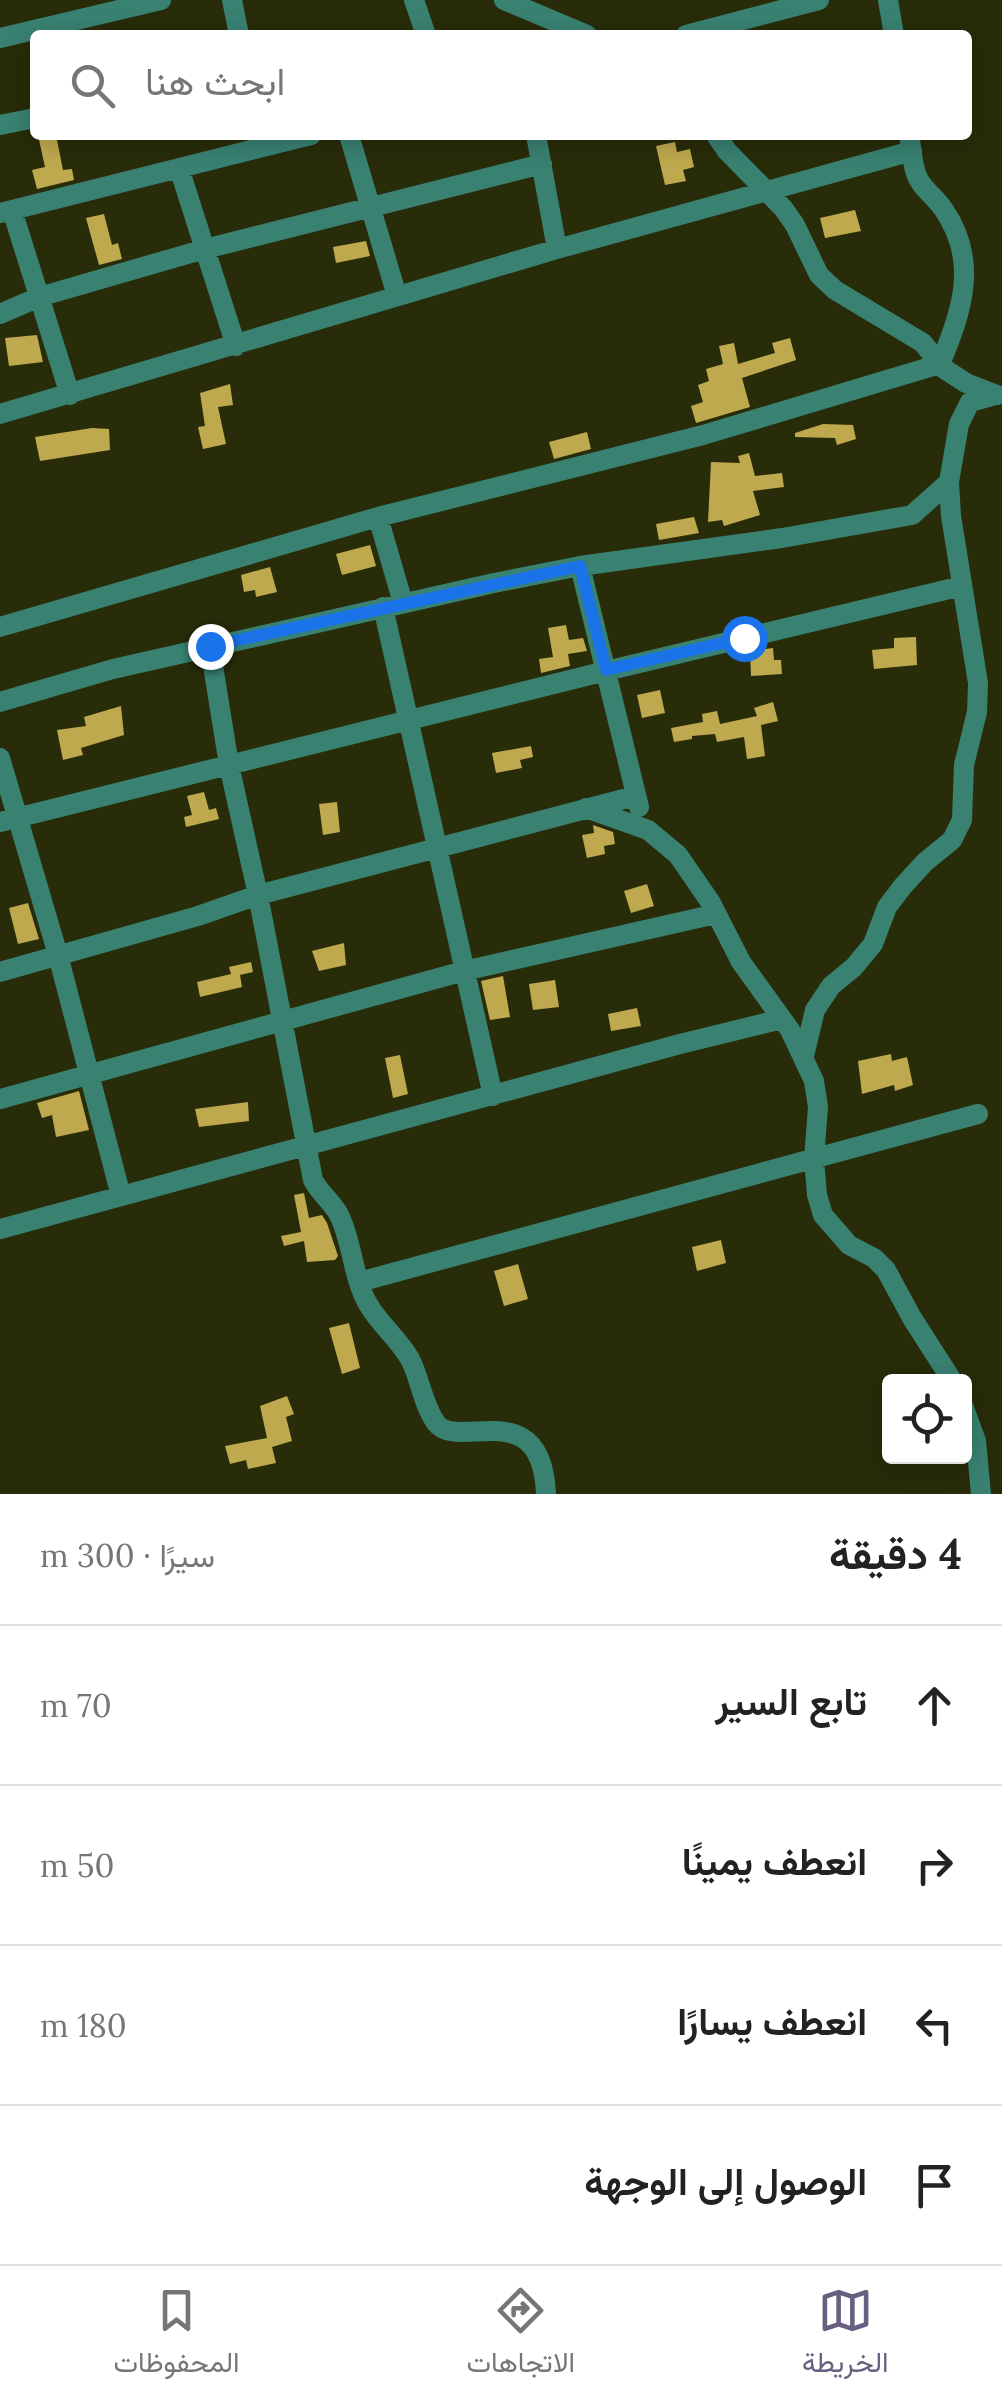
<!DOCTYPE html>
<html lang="ar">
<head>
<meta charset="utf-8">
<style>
  :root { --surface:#fff; --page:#f6f6f6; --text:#222; --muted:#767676; --line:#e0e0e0; --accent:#685f81 }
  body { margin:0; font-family:Lora,Vazirmatn,serif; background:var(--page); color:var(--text); direction:rtl }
  .controls { position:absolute; right:30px; bottom:30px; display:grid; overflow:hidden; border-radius:10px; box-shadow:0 5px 25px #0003 }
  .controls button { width:90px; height:90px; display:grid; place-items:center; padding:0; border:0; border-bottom:2px solid var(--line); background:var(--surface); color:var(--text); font:50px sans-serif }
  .stop { position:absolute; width:30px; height:30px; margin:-22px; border:8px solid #1a73e8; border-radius:50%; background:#fff }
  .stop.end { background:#1a73e8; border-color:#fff; box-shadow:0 2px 10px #0008 }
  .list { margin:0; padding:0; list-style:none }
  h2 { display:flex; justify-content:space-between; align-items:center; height:130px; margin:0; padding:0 40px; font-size:42px }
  h2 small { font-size:32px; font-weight:400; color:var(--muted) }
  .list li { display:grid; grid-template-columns:65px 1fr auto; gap:30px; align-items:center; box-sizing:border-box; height:160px; padding:0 40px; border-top:2px solid var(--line) }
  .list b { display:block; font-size:38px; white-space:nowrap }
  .list em { font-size:32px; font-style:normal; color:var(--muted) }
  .icon { flex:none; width:55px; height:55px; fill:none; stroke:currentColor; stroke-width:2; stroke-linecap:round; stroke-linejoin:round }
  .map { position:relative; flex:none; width:1002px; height:1494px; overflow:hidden; direction:ltr }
  .search { position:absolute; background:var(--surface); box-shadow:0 5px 25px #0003; left:30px; right:30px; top:30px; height:110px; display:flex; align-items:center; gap:25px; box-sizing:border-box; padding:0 35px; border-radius:10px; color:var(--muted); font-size:38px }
  .sheet { height:770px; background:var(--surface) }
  nav { display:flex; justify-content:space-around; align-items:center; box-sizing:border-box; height:140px; border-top:2px solid var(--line); background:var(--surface); font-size:28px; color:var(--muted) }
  nav a { display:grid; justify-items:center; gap:5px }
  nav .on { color:var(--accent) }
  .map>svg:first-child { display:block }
  .building { fill:#bfa94e }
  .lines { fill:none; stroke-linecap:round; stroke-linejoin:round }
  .minor { stroke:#398272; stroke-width:20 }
  .route { stroke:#1a73e8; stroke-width:12 }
</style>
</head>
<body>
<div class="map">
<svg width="1002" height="1494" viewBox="0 0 1002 1494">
  <rect width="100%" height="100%" fill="#282c09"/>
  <path class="building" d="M38,135H56L63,170L72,169L74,180L37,189L32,170L45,167Z
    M675,142L677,152L690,149L694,167L683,170L686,181L665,185L656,146Z
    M855,210L861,231L825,238L820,218Z
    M104,214L112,245L118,243L122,259L99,265L86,218Z
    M366,241L370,256L336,263L333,247Z
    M37,335L43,362L9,366L5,338Z
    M790,338L796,360L742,378L750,407L696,423L691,406L703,402L698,385L709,381L706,369L723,364L719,346L734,343L738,364L775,353L772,343Z
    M230,384L233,405L218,407L226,444L203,449L198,427L205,426L200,393Z
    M823,424L853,425L856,439L837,445L835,438L795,437V433Z
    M92,428L109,429L110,450L40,461L35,437Z
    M587,432L591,449L554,459L549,442Z
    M749,453L755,476L782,473L784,487L753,491L760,515L724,526L722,520L708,522L711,462L740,463L738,456Z
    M694,517L699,533L659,540L656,524Z
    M370,545L376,566L342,575L336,554Z
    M270,567L277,592L256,597L255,590L244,592L241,575Z
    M566,625L569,640L583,638L587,651L568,654L570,666L541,673L539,659L553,657L548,628Z
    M916,637L917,665L874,669L872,650L894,648V638Z
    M773,648L774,660H781L782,674L751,676L750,651Z
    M660,690L665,713L642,718L637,695Z
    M773,702L778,721L761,725L765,756L747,759L744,737L717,742L715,734L692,736V739L674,742L671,728L703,722L702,714L717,711L720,724L757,716L754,708Z
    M121,706L124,735L81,748L83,755L63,760L57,730L86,726L84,717Z
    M531,746L533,757L520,760L522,768L496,773L492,753Z
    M204,792L209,810L216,808L219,819L186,827L184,817L192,815L187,796Z
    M337,802L340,832L323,835L319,804Z
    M593,825L613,832L615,844L604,846L605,854L587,858L582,835L594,833Z
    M647,884L654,906L631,913L624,891Z
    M28,903L39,939L18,944L9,908Z
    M344,943L346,965L319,971L312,951Z
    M251,962L253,972L240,975L242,987L200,997L197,982L231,974L229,967Z
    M503,976L510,1017L490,1020L481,981Z
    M555,980L559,1007L533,1010L529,984Z
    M637,1008L641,1026L611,1031L608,1014Z
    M891,1054L892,1061L907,1057L913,1085L895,1091L894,1085L862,1094L858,1061Z
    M400,1055L408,1094L393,1098L385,1058Z
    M79,1091L89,1130L56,1137L52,1115L42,1118L37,1103Z
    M248,1102L249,1121L199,1127L195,1109Z
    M304,1193L309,1218L322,1215L327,1223L338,1256L335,1260L307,1262L304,1241L284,1246L281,1236L301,1232L294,1195Z
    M721,1240L726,1263L697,1271L692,1247Z
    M518,1264L528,1299L504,1306L494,1271Z
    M349,1323L360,1368L342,1374L329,1328Z
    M287,1396L294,1414L286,1417L292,1441L272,1447L276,1463L248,1469L246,1460L230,1464L225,1446L267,1438L260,1406Z"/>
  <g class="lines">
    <path class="minor" d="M232,0L239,35
      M414,0L426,35
      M504,0L587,35
      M888,0L894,35
      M686,35L819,0
      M0,38L161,0
      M0,125L35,118
      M349,135L397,296
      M536,135L557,249
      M716,135L727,151L783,208L795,225L819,275L835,290L923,343L943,368L966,383L997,395
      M179,168L236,346
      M12,210L70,395
      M0,213L311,135
      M0,314L39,297L205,249L542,164
      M0,414L557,249L912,151
      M378,517L403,603
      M580,566L639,807
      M383,607L493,1096
      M0,627L378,517L703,435L940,364C962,312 979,261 944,210C937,199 925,191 919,180C912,169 912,148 909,135
      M210,647L229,765L258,895L313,1180C320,1194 334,1203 340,1217C353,1245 353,1278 368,1304C380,1325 399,1339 410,1359C420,1378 423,1405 436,1423C457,1452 542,1392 546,1494
      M0,702L113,669L494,583L580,566L782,538L912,515L949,482
      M0,758L58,955L121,1196
      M586,808L648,830L678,855L711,903L741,962L790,1030L814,1081L818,1107L814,1159L817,1195L823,1215L849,1245L874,1258L886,1270L912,1318L953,1382
      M0,822L606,671L962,586
      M0,972L198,916L258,895L635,796
      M804,1056L815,1010L831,986L854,967L873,944L887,907L903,886L925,862L952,840L962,820L964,765L977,712L978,683L951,516L949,482L959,424L970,402L995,395
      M0,1099L464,971L716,914
      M0,1229L680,1044L782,1019
      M359,1282L978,1114
      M964,1408L976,1441L981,1494"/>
  </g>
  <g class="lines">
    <path class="route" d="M210,646L580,566L606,670L744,638"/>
  </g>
</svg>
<div class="controls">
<button><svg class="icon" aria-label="locate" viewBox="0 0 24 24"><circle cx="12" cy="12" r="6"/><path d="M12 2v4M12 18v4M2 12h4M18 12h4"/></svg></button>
</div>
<div class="stop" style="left:744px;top:638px"></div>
<div class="stop end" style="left:210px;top:646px"></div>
<div class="search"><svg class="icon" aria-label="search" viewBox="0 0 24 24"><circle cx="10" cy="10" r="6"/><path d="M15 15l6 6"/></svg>ابحث هنا</div>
</div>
<section class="sheet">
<h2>4 دقيقة<small>سيرًا · 300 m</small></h2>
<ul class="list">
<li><svg class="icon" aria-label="ahead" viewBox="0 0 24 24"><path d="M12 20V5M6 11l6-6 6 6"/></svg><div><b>تابع السير</b></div><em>70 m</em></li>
<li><svg class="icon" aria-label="right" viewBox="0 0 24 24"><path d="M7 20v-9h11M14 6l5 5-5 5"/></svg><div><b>انعطف يمينًا</b></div><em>50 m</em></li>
<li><svg class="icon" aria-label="left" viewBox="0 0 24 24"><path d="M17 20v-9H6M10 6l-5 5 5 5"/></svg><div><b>انعطف يسارًا</b></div><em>180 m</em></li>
<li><svg class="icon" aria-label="arrive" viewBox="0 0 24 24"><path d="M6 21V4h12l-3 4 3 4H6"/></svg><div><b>الوصول إلى الوجهة</b></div></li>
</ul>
</section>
<nav>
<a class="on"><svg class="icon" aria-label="map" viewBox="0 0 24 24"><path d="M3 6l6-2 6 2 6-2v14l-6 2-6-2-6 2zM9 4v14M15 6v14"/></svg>الخريطة</a>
<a><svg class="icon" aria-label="directions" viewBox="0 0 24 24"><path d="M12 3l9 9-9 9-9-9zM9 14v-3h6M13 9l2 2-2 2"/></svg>الاتجاهات</a>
<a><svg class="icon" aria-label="saved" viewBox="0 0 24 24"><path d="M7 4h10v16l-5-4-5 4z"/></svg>المحفوظات</a>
</nav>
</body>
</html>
